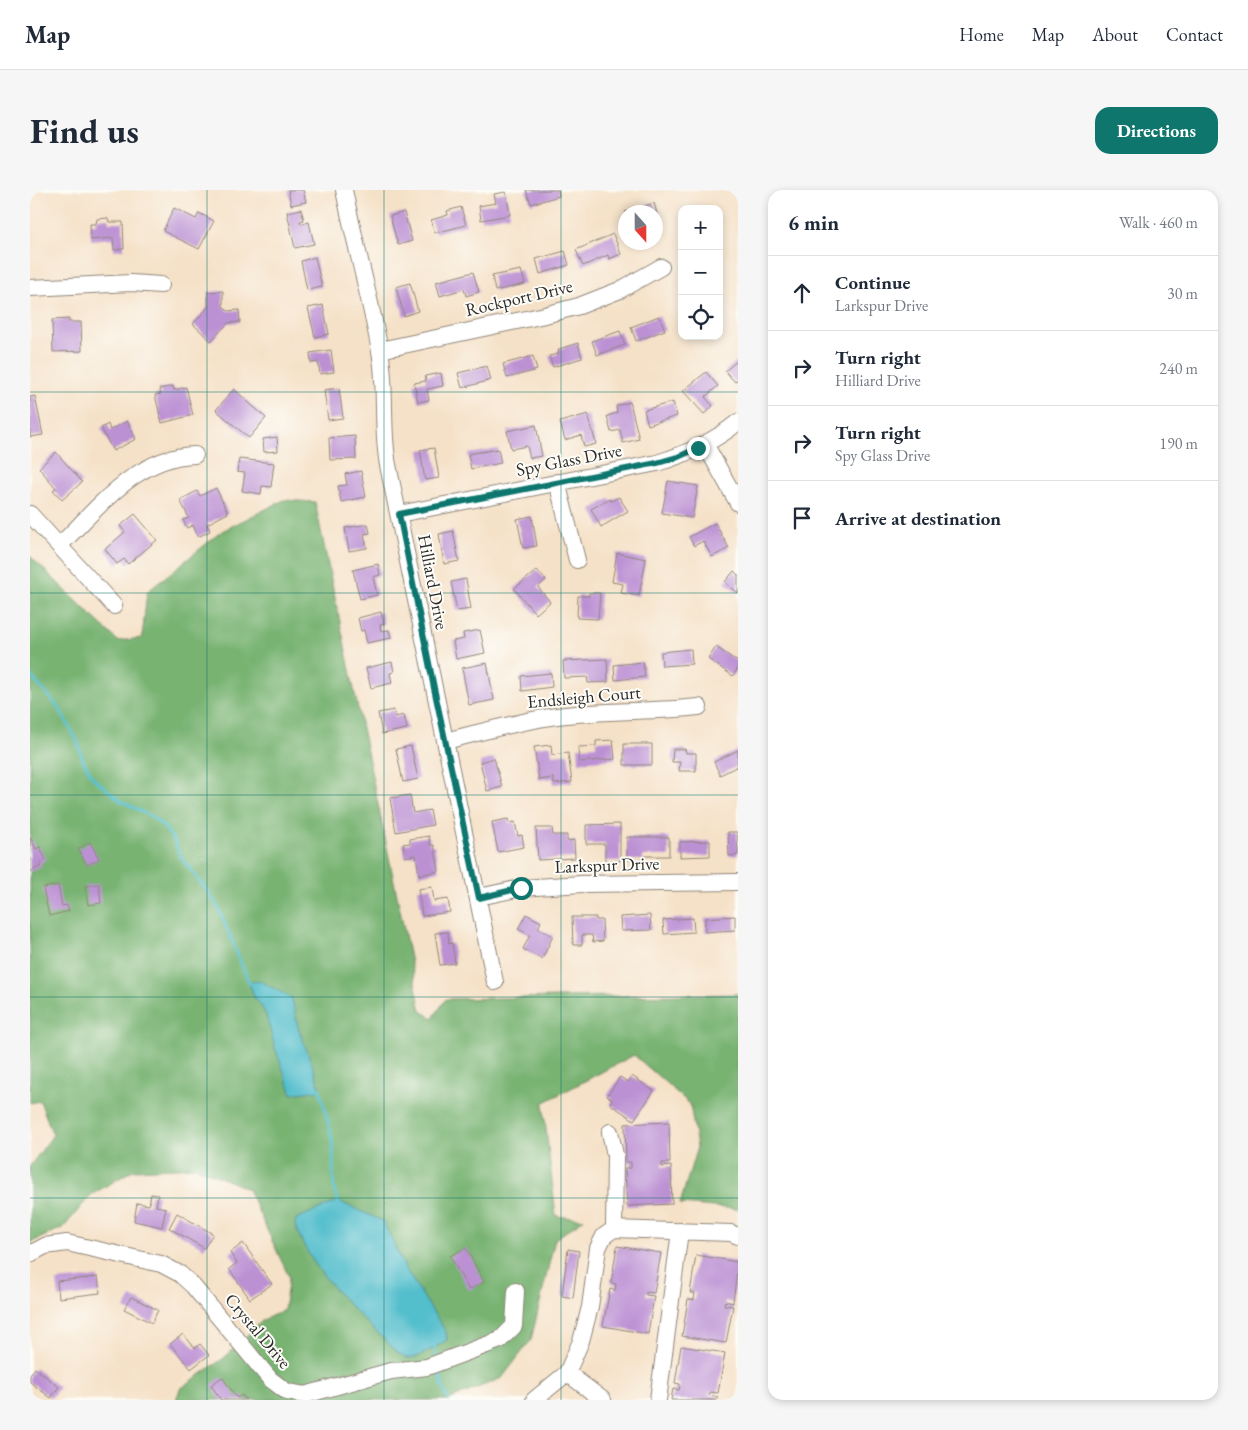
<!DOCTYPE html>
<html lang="en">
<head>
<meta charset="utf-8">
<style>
  :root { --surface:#fff; --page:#f6f6f7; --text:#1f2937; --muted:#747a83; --line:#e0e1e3; --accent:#0f766e }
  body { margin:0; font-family:"EB Garamond",serif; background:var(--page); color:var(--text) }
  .controls { position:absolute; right:15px; top:15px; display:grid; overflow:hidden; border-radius:10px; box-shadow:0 2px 8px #0003 }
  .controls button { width:45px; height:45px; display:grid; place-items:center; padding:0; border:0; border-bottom:1px solid var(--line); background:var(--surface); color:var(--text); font:25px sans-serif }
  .compass { position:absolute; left:588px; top:15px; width:45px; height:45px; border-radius:50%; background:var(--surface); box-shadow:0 2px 8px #0003; rotate:159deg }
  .stop { position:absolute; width:15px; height:15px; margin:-11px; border:4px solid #0f766e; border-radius:50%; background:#fff }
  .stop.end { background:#0f766e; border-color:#fff; box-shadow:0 1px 5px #0008 }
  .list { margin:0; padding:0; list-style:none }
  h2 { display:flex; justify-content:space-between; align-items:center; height:65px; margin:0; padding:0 20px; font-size:21px }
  h2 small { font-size:16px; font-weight:400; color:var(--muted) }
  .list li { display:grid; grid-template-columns:32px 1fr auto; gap:15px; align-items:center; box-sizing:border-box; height:75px; padding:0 20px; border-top:1px solid var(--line) }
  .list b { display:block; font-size:19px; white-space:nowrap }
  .list p { margin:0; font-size:16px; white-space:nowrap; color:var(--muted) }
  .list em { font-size:16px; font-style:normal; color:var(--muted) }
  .icon { flex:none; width:28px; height:28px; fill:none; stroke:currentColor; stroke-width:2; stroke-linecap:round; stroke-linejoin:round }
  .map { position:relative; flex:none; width:708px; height:1210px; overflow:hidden; border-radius:15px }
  header { display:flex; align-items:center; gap:30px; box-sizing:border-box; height:70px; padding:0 25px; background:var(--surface); border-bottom:1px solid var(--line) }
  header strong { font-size:24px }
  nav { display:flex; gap:28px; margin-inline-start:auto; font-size:18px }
  .intro { display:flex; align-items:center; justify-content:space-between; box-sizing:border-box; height:120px; padding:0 30px }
  h1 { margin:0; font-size:35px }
  .button { padding:12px 22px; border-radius:15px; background:var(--accent); color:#fff; font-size:18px; font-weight:700 }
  main { display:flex; gap:30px; padding:0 30px }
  aside { flex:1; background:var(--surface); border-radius:15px; box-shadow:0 2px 8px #0003 }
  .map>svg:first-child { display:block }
  .forest { fill:#78b372; stroke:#526f4e }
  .water { fill:#52becc; stroke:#3e747c }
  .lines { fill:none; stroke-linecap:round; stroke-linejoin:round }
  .stream { stroke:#52becc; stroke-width:3 }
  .building { fill:#bc91d4 }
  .minor-casing { stroke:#908679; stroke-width:18 }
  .minor { stroke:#fff; stroke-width:16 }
  .route { stroke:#0f766e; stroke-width:6 }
  .grid { fill:none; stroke:#0f766e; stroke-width:1; stroke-opacity:0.55 }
  .labels { text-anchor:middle; stroke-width:4; stroke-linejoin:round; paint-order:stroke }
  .street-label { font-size:18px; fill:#2b2b2b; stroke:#fdfcf7 }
</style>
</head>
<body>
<header>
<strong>Map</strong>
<nav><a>Home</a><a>Map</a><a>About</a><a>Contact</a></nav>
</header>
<div class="intro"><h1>Find us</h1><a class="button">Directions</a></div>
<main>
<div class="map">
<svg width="708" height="1210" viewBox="0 0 708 1210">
  <rect width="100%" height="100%" fill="#fdfcf7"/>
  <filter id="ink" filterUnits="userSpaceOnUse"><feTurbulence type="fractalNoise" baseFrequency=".02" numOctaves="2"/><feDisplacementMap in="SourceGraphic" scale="10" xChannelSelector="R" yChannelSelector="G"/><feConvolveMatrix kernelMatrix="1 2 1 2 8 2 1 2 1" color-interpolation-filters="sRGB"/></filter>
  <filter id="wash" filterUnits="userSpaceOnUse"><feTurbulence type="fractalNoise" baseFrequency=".0096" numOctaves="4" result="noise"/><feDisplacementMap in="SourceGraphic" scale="20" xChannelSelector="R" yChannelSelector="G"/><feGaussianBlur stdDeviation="1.12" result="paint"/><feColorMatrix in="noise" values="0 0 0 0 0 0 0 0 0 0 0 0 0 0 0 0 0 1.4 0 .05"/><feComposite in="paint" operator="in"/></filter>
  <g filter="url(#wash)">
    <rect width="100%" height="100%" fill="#f5e1c7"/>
    <path class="forest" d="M254,310L285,312L391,821L403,828L416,809L708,804V968L707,969L708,972V1019L650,1014L667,957L660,914L604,865L513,913L526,1026L554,1029L525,1049L501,1150L472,1188L418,1210H146L150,1199L194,1168L233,1130L254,1120L259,1087L218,999L166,977L103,980L61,1005L34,1037L0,1053V976L23,945L10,911L0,913V366L88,451L112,448L117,402L192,341Z"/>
    <path class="water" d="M228,790L262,808L268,837L286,885L290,900L262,904L245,858L236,825L230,814L225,809L219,793Z
      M308,1011L353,1031L375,1078L416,1142L417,1150C409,1155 387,1170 377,1168C374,1167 370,1164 367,1162C331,1126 282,1085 265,1035L266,1029Z"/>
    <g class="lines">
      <path class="stream" d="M0,485L29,518L47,550L53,570L63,588L91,611L122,627L133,636L144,650L150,666L179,703L189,719L219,793L221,794
        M287,898L290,900C294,919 301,938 303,957C304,975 300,999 310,1015
        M404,1155L407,1168
        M409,1177L412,1195L418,1210"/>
    </g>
    <g id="blocks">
      <path class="building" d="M258,0H273L276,12L261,15Z
        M496,0H528L529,6L501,14Z
        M476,2L480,25L451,30L449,16L466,13L464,4Z
        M624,13L628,27L626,28V22H595Z
        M431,17L436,35L405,43L401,30L418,25L417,21Z
        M144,18L166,29L169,23L184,31L169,59L133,41Z
        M271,19L274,30L270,31L271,34L279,32L284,54L265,58L257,22Z
        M374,22L382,51L368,55L360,26Z
        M78,28L79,32H93L94,59L84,60L83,48L61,50L60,34H66L67,29Z
        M583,44L591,64L579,69L578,65L553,76L546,60Z
        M535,61L539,75L510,84L506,69Z
        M285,67L292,97L277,100L271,71Z
        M491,80L495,94L465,101L462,86Z
        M443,82L449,102L436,106L434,99L410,106L406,92Z
        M380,93L388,121L374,126L366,97Z
        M193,101V116L198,121L209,120L210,132L198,133L181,151L163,134L178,117V102Z
        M293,115L299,144L285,147L278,118Z
        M629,126L635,140L606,151L601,137Z
        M39,129V132H51L52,161L23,162L22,130Z
        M590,141L595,155L567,165L562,151Z
        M548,153L552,168L523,177L519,166L528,164L529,159Z
        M301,160L304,182L290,184L288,172L281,173L280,163Z
        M503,166L507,180L477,188L473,174Z
        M708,170V189L705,192L695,181Z
        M457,176L461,190L432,198L428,183Z
        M676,182L688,196L675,207L683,216L674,224L653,201Z
        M411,183L413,196L397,199L399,210L388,212L384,193L396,191L395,186Z
        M143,196L144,200L156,197L163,225L132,233L125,205L131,204L129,199Z
        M309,198L313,228L298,230L294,200Z
        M204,199L236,228L219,248L186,220Z
        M5,206L13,245L0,247V207Z
        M600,212L609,249L593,253L590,240L581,242L577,226L587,223L586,216Z
        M643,212L647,226L618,235L614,220Z
        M558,224L566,254L554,257L551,245L535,250L530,232Z
        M97,231L106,249L83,261L71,238L78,234L80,240Z
        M506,235L512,266L500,268L497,256L481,259L477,241Z
        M325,246L326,269L300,270L299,248Z
        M247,247L248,261L234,262L233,249Z
        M404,258L409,288L395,290L390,260Z
        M468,259L471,273L441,279L438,264Z
        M26,262L52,292L32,310L23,300L26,298L9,278Z
        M209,269L244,273L241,297L232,296L231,304L212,301L215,283L207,282Z
        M331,281L336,307L311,312L308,296L317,295L315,284Z
        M638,291L668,296L662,328L632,323Z
        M186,298L198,323L177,334L180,341L168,347L163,335L157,338L153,330L159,328L150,310L167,301L170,306Z
        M589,307L598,321L571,337L561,319L579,309L581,311Z
        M105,324L127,350L98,374L94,369L87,374L75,359L95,342L90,336Z
        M502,326L507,356L493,358L487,329Z
        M685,333L699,358L682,367L673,351L664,356L659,347Z
        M338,334L340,343L334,344L337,358L319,361L315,338Z
        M423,341L429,371L414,374L409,344Z
        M587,363L616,369L609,406L591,403L593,394L582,392Z
        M348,374L350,385L343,387L347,405L330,409L323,380Z
        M507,380L516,390L508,397L520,412L506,424L484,399Z
        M704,381L708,385V403L695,392Z
        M436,389L441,419L427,421L421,392Z
        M559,403H570L568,429L547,428L548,406H559Z
        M351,422L354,434L350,435L351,441L359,440L361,448L337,453L334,440L331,441L328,428Z
        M450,440L455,463L426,469L423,451L434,449L433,443Z
        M686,457L708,472V478L703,486L678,469Z
        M661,459L662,474L632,476L631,462Z
        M577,469L578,492L558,493L557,487L534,488L533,471Z
        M362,472L364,482L360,483L362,493L341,498L336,478Z
        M613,472L615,487L585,490L584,475Z
        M457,473L464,510L439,515L432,478Z
        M521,483L522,497L492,501L491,486Z
        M364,520L365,527L374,525L377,539L352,544L348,523Z
        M583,550L585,569L549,572L548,557L566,556V551Z
        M594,554H622V575H594Z
        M521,555L522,565L538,563L542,592L524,594L523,588L509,590L504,557Z
        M381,556L388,589L373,592L366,559Z
        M643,559H655L656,563H666V581H649L650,572H642Z
        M708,560V576L690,585L684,572Z
        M464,568L472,597L457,601L450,572Z
        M380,605L383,623L400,620L403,635L366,642L360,608Z
        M478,629L479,633L485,632L488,646L492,645L494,657L468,662L462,632Z
        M590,634V671H575V654H556V635Z
        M506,638H522L523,645H537V651L544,650L545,668L508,670Z
        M698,642H707L708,665L699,666Z
        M399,646L400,655H404L409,681L389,685L386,665L375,667L373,654L380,653V649Z
        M0,647L6,659L10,657L16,670L11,672V676L0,682Z
        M597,647H639V666H613V670H597Z
        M680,651V666L650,667V652Z
        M60,652L69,669L57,675L48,659Z
        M69,694L71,713L58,715L55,696Z
        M28,695L32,716L37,715L39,721L19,726L13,698Z
        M402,697L404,711L418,709L420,722L392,726L388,699Z
        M496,724L511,732L508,738L523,746L512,769L493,759L500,745L488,739Z
        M620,725L621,740L591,741L590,727Z
        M705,726V740L675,742V728Z
        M542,727H566V730H572L573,751L563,752L562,745H552V755H543Z
        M663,728L664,742L634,744L633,730Z
        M418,742L419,754L422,753L425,773L410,775L405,743Z
        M602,886L624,901L604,930L580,914L582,909L577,906L590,887L598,892Z
        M639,932L640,973H632V977L641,976L642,1014L597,1016L595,978H601V972H596L595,934Z
        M121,1004L128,1005L126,1016L136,1018L132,1037L104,1031L107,1013L119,1015Z
        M147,1023L183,1044L174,1058L139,1038Z
        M213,1053L242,1094L220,1109L199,1079L207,1073L200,1063Z
        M587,1056L631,1063L624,1103L616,1102V1105L624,1106L618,1144L573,1136L580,1099L585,1100L586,1094L581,1093Z
        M436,1058L454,1092L439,1100L420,1066Z
        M538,1059L549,1061L543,1108L532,1106Z
        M666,1065L708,1072L703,1113L695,1111L694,1115L703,1116L696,1153L652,1146L658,1109L664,1110L665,1103H660Z
        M68,1087L70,1103L29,1108L27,1091Z
        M101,1107L128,1120L122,1133L94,1119Z
        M153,1144L165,1158L170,1154L179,1165L161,1179L140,1154Z
        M651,1156L695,1163L688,1203L680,1202L679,1205L688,1207L687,1210H641L643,1199L649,1200L650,1194L645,1193Z
        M5,1178L29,1197L21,1208L0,1192V1185Z
        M192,1187L207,1208L212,1205L216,1210H191L181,1195Z"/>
    </g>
  </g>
  <g filter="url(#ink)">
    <use href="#blocks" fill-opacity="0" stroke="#908679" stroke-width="1"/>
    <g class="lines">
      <g class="minor-casing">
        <path id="minor" d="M314,0C325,54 340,107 350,161C357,199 351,237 358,275L465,792
          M0,98L101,93L131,95
          M350,160L515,125L549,116L590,100L631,77
          M675,254L708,313
          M527,292L547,370
          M0,324L84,416
          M369,324L627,273C657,264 684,252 708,232
          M29,356C67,319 107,266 165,265
          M415,551C452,542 489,531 527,526C574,520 622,522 669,517
          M449,707L491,698L552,694L708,692
          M584,1039L701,1043L708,1046
          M0,1064L15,1056L37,1053L131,1074L150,1084L163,1096L240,1189L257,1202L275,1205L361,1181L397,1177L470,1150L484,1136L486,1101
          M537,1183L573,1210
          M504,1210L537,1183L551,1151L560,1117L568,1058L574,1046L584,1039L585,965L580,942
          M628,1210L650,1041"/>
      </g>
      <use href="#minor" class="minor"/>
    </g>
  </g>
  <g class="lines" filter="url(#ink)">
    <path class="route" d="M491,698L449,708L404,498L369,324L627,273L648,267L668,258"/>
  </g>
  <path class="grid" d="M177,0V1210M354,0V1210M531,0V1210M0,202H708M0,403H708M0,605H708M0,807H708M0,1008H708"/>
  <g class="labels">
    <g class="street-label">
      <text transform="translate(489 108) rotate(-13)" y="6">Rockport Drive</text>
      <text transform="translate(539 270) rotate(-11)" y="6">Spy Glass Drive</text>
      <text transform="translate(403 392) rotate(79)" y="6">Hilliard Drive</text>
      <text transform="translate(554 507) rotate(-5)" y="6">Endsleigh Court</text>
      <text transform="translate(577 675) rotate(-2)" y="6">Larkspur Drive</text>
      <text transform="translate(228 1141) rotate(50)" y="6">Crystal Drive</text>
    </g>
  </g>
</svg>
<div class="controls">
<button>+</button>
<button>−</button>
<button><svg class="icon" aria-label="locate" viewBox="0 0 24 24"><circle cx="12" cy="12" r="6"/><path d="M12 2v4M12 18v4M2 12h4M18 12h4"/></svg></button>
</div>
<svg class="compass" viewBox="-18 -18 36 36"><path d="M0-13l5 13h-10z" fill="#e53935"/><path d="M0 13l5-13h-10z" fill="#747a83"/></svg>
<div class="stop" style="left:491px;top:698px"></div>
<div class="stop end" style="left:668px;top:258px"></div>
</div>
<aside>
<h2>6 min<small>Walk · 460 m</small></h2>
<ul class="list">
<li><svg class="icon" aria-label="ahead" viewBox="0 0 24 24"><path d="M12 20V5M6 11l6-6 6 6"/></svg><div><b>Continue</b><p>Larkspur Drive</p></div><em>30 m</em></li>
<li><svg class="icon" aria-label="right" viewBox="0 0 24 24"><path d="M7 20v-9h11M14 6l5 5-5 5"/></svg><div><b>Turn right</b><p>Hilliard Drive</p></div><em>240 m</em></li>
<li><svg class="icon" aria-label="right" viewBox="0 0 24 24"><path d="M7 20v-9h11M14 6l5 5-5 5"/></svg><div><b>Turn right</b><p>Spy Glass Drive</p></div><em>190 m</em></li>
<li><svg class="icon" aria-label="arrive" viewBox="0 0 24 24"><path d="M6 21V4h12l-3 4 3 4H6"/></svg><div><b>Arrive at destination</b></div></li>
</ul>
</aside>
</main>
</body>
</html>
